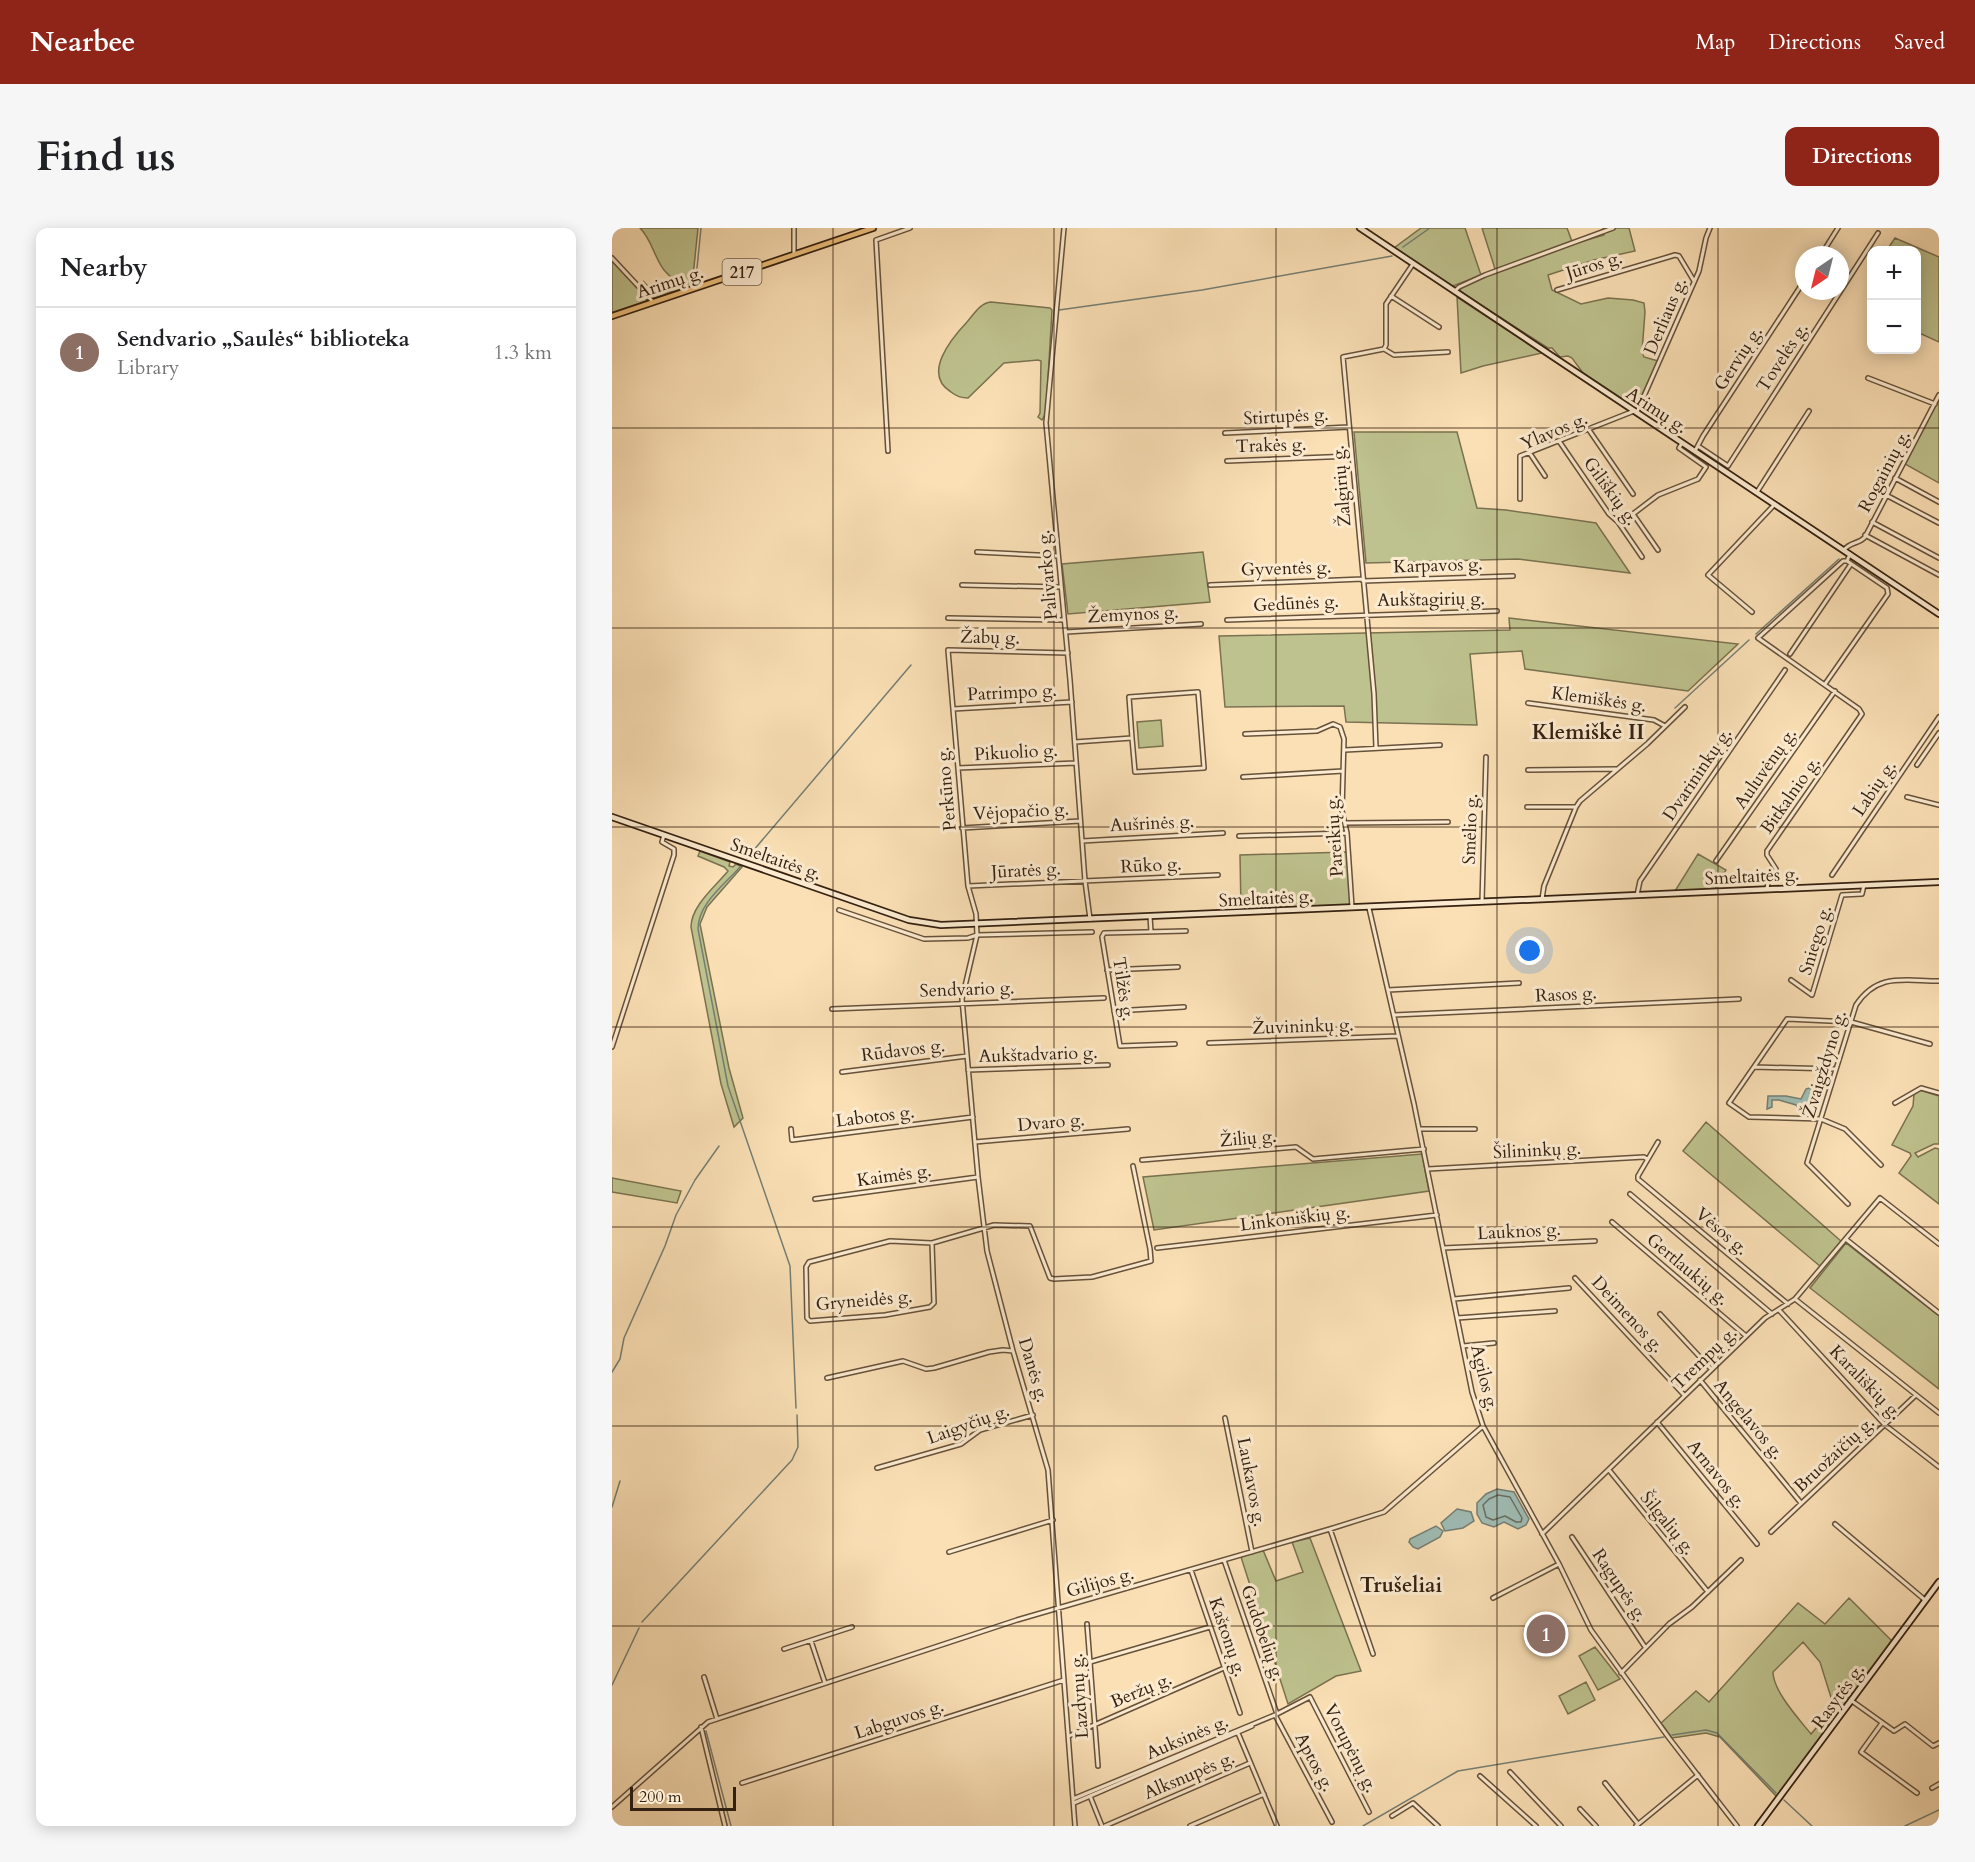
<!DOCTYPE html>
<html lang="en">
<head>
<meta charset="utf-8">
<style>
  :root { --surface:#fff; --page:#f6f6f6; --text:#202124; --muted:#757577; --line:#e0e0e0; --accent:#8f2418 }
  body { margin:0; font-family:Cardo,serif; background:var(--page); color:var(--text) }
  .controls { position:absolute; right:18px; top:18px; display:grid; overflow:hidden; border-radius:12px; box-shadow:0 3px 15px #0003 }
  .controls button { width:54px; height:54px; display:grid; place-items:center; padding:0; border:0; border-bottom:2px solid var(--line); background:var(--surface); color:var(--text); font:30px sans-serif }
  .compass { position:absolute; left:1183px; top:18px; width:54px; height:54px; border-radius:50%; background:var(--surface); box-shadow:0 3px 15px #0003; rotate:215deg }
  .scale { position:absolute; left:18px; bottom:15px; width:106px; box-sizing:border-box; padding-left:6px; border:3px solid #352111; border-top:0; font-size:16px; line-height:21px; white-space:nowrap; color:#352111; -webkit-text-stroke:4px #fcebd0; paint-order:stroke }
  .you { position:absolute; left:918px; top:723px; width:21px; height:21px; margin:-15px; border:4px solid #fff; border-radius:50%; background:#1a73e8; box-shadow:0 0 0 9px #1a73e833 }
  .badge { display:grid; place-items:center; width:39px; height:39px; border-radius:50%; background:var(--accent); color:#fff; font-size:20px; font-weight:700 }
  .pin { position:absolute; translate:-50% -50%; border:3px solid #fff; box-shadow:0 2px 6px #0006 }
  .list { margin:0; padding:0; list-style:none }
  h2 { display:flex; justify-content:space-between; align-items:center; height:78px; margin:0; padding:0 24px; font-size:26px }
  h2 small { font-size:20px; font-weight:400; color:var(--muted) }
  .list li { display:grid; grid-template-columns:39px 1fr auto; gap:18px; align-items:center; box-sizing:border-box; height:90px; padding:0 24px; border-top:2px solid var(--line) }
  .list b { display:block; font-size:22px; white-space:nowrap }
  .list p { margin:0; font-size:20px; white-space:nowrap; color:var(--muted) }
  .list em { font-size:20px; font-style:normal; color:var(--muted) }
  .map { position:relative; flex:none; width:1327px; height:1598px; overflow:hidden; border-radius:12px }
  header { display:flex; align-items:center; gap:36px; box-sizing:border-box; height:84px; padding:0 30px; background:var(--accent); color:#fff }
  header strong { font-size:28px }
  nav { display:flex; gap:33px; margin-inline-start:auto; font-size:21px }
  .intro { display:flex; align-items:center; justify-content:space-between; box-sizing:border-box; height:144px; padding:0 36px }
  h1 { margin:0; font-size:42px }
  .button { padding:15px 27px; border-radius:12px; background:var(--accent); color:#fff; font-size:21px; font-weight:700 }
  main { display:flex; gap:36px; padding:0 36px }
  aside { flex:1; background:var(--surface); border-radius:12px; box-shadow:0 3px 15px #0003 }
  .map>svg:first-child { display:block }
  .green { fill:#bec28e; stroke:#7a7250; stroke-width:1.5; fill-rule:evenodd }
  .water { fill:#9fbcb4; stroke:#757e73; stroke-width:1.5 }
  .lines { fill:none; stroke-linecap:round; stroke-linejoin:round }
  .shore { stroke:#6a6e62; stroke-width:1.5 }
  .stream { stroke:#757e73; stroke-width:1.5 }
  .street-casing { stroke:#66513a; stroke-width:6 }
  .secondary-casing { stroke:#352111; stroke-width:8 }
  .primary-casing { stroke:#352111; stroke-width:8 }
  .street { stroke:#fcebd0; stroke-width:3 }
  .secondary { stroke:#fcebd0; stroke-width:4.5 }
  .primary { stroke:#eec07b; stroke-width:4.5 }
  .grid { fill:none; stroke:#352111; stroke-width:1.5; stroke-opacity:0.55 }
  .labels { text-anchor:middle; stroke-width:6; stroke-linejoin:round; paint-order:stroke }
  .shield { fill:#fcebd0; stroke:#715e4a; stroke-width:1.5 }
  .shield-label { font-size:16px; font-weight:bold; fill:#352111 }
  .street-label { font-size:18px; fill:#352111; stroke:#fcebd0 }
  .quarter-label { font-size:21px; font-weight:bold; fill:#352111; stroke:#fcebd0 }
</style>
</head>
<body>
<header>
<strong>Nearbee</strong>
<nav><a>Map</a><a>Directions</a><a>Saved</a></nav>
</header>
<div class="intro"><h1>Find us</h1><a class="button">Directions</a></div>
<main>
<aside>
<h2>Nearby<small></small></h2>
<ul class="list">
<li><span class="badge" style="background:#8d6e63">1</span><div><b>Sendvario „Saulės“ biblioteka</b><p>Library</p></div><em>1.3 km</em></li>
</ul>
</aside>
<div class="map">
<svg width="1327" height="1598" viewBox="0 0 1327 1598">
  <rect width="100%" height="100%" fill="#fbe0b6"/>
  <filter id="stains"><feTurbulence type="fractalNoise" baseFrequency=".00333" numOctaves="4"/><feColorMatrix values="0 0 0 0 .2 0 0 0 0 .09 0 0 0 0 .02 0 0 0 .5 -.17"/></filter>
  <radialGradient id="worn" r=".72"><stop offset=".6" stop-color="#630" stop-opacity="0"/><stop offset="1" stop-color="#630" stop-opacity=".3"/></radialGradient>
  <path class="green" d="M28,0H86L80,58L43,70C36,67 32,62 32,54L44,67L59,63L64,57C62,50 57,48 52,42C42,29 40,12 28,0Z
    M809,0H853L869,47L841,58L837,57L782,20Z
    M870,0H955L961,16L992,7L991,0H1017L1023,23L982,32L936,47L940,62L969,76L996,70L1021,72L1032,75L1033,84L1030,124L1032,129L1046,133L1024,180L971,145L960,130L956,128L948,129L940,120H936L847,63L851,58L884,44Z
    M1283,10L1327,29V114L1305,104L1304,22H1275Z
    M0,33L35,69L34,74L0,85Z
    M845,69L930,125L871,138L849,145Z
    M379,74L438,80L440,82L434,185L430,192L426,189L428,185L429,133L426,132L392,135L356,170C349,170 344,168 339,164C310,146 339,111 355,94C362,86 368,75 379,74Z
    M1327,170V255L1293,236Z
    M742,204H845L865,280L894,282L984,295L1018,345L906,331L754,335Z
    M591,324L598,374L456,386L450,336Z
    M897,390L1126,416L1076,463L913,441L910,423L858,426L865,497L734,494L732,478L613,479L607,408L898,402Z
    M549,492L551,518L527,520L525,494Z
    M88,623L118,634L117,638L121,639L124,636L130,639L95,679L88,696L117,840L131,890L122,899L109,856L79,699C79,678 103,659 116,643L112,639L86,628Z
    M735,624L739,677L629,682L628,627Z
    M1086,626L1114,642L1103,661L1063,663Z
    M1308,862L1327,868V916H1322L1303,925L1306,929L1323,920L1327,921V976L1287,945L1299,928L1298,925L1280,917L1301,878L1302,866Z
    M1094,894L1230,1014L1209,1039L1071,923Z
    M810,926L817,963L542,1002L531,949Z
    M0,950L69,963L65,975L0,964Z
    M1234,1015L1327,1088V1161L1198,1060Z
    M698,1310L749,1443L724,1448L676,1476L629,1329L651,1322L664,1353L691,1344L680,1314Z
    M1237,1370L1280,1413L1166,1570L1108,1509L1094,1505L1060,1510L1049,1495L1084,1463L1097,1474L1186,1375L1213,1396ZM1191,1414L1208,1434L1222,1479L1199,1506C1187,1491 1161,1463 1161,1444Z
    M983,1419L1008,1451L986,1462L967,1428Z
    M974,1454L983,1472L956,1486L947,1468Z"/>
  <path class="water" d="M1197,860L1207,864L1205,869L1199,871L1192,884L1188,882L1184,877L1167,872H1160V879L1155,881L1156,868H1174L1189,871L1194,861Z
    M885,1261L902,1264L917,1291L914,1297L906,1301L892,1294L882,1299L870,1295L865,1286V1275L874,1266Z
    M845,1281L859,1284L862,1293L851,1300L833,1303L829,1295Z
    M824,1298L831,1303L828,1309L806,1321L801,1319L797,1314L798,1311Z"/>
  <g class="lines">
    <path class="shore" d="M886,1267L898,1269L910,1290L909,1294H904L893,1288L881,1292L874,1289L871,1277L877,1271Z"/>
    <path class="stream" d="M791,19L818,0
      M84,50L89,0
      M447,82L590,62L780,28
      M1144,406L1227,331
      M1063,480L1137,412
      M135,630L299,437
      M128,639C112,657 86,676 86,701L116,858L178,1038L184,1180
      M0,1144L8,1131L12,1110L53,1018L64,987L83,952L107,918
      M0,1279L8,1253
      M30,1394L180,1232L186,1219L185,1187
      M0,1457L27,1400
      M94,1503L119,1598
      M1060,1507L1094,1502L1105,1505L1164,1565
      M1172,1572L1200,1598
      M751,1598L846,1543L1052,1509
      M1293,1598L1327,1582"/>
    <g class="street-casing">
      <path id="street" d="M182,0V26
        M452,0L434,195L458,452L473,653L478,691
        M1209,27L1226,0
        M0,30L41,74
        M945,62L1063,27L1067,28L1082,53
        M843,63L847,59L873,47L1001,0
        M779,68L827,99
        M772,121L782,127L836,124
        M1256,150L1323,176
        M1025,184L1087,43L1094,10L1098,0
        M977,202L1021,266
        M613,205L737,199
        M947,213L997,286L1006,294L1030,329
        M1086,218L1116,238L1266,5
        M276,223L264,12L298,0
        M1083,223L1091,208L1192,53
        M917,224L933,248
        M615,233L740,228
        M1283,250L1327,274
        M1145,264L1197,183
        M1274,267L1327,295
        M908,271V228L1022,183
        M1260,294L1327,330
        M1253,307L1327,347
        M1046,322L1021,286L1046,267L1086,251L1094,239L1067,220L1070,215
        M1232,322C1238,314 1247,316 1253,309L1327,167
        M365,324L446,328
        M751,353L901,348
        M350,357L449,359
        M598,357L751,351
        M1140,384L1096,347L1163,276
        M336,390L452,392
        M615,392L885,383
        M454,404L589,396
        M456,425L336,422L356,658L364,686L365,707L350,771L366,949L375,1023L401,1123L436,1242L463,1598
        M1178,426L1239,336
        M1213,456L1276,366L1275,360L1235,333L1238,326
        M916,475L1042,492L1053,498
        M341,481L460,474
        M633,506L705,503L721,496L728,499L732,511L730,583L735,605L740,679
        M463,514L520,510L523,544L592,540L586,464L517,469L520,510
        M764,520L762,466L731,129L772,121L774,117V76L801,36
        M733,522L828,517
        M1305,537L1327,505
        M346,540L464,535
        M916,542L1004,541
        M631,549L731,543
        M1295,569L1327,577
        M915,579H964
        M733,595L836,594
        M350,600L468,593
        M627,608L735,605
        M470,613L611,605
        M1104,633L1223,463
        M1220,647L1327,489
        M356,658L606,647
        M1155,661L1156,654L1164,641L1155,627V623L1250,486L1247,481L1146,410L1231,333H1235
        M1025,667L1028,653L1173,442
        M930,671L932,658L964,579L968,573L1035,516L1073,479
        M870,674L874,529
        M757,680L802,876L860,1164L871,1198L947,1336L979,1402L1057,1510L1125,1598
        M227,682L312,711L356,710L365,707L480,704
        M538,688L539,704
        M495,742L566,739
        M1179,752L1200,767L1230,667L1250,666L1252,657
        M776,762L907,755
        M220,781L492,770
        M502,783L572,779
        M782,787L1127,771
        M597,815L786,808
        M563,816L508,818L490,709L492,705L574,703
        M0,819L62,627V621L50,614L52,607
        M1142,839L1224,841
        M356,842L496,837
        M230,844L355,828
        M1283,875L1309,860L1327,865
        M179,901L180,912L361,889
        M808,901H863
        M363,914L516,901
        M1046,914L1026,948V951L1176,1076
        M530,932L684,919L701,931L812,921
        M1269,937L1233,901L1209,891L1137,889L1117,875L1175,791L1239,794L1318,816
        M816,941L1032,929L1035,931
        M1018,966L1160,1086
        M203,971L366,949
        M1236,976L1195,935L1244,777C1266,744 1292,753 1327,753
        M1000,994L1134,1108
        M1235,1012L1327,1085
        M320,1015L278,1013L197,1034L194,1039L195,1090L198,1093L273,1087L318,1079L322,1075L320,1015L382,997L418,998L438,1050L442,1051L480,1049L539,1033L538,1021L521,938
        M545,1020L825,987
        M831,1020L983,1013
        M963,1050L1072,1167
        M842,1071L957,1060
        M1183,1071L1327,1185
        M1167,1082L1273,1197L1327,1239
        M1048,1086L1099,1141
        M845,1090L943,1083
        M851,1118L882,1115
        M215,1150L291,1133L314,1141L322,1140L377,1124L391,1122L401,1123
        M1088,1152L1189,1275
        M613,1190L640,1324
        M1045,1194L1145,1316
        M265,1240L349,1216L368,1202L421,1187
        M997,1242L1096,1364
        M1223,1296L1313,1372
        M718,1301L761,1426
        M1159,1304L1304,1167
        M930,1306L1153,1090L1183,1071L1268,970L1327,1016
        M960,1309L1033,1419
        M337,1324L441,1292
        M612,1332L665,1486
        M579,1342L628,1485
        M881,1370L947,1336
        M475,1396L486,1538
        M199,1413L213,1455
        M172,1421L240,1399
        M478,1434L598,1399
        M1009,1445L1057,1396L1080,1379L1129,1332
        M92,1449L105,1491
        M1240,1473L1282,1503L1293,1496L1321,1518L1327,1515
        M663,1487L720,1594
        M1270,1495L1249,1524L1305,1565
        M89,1499L113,1598
        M626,1505L665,1598
        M457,1508L612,1440
        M898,1544L949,1598
        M868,1548L924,1598
        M130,1555L452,1452
        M993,1555L1026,1596
        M1320,1560L1327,1556
        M478,1568L490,1598
        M461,1571L663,1487L698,1469L757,1584
        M462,1575L640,1498
        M0,1579L96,1494L405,1392L718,1301L772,1284L871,1198
        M968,1581L984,1598
        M780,1588L801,1575L826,1598
        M493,1598L638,1535
        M578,1598L652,1566
        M1024,1598L1086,1547"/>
    </g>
    <g class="secondary-casing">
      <path id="secondary" d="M748,0L1327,386
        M0,589L297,692L329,697L1327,654
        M1146,1598L1327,1354"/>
    </g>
    <g class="primary-casing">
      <path id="primary" d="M0,88L261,0"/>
    </g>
    <use href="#street" class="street"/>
    <use href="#secondary" class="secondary"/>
    <use href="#primary" class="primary"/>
  </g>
  <path class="grid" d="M221,0V1598M442,0V1598M664,0V1598M885,0V1598M1106,0V1598M0,200H1327M0,400H1327M0,599H1327M0,799H1327M0,999H1327M0,1198H1327M0,1398H1327"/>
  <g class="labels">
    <rect class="shield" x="110.5" y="31" width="39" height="26" rx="4.5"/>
    <g class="shield-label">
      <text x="130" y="50">217</text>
    </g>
    <g class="street-label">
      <text transform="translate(982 37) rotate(-17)" y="6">Jūros g.</text>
      <text transform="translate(58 54) rotate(-18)" y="6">Arimų g.</text>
      <text transform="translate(1053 88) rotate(-67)" y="6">Derliaus g.</text>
      <text transform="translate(1170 129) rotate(-57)" y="6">Tovelės g.</text>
      <text transform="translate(1126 130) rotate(-57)" y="6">Gervių g.</text>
      <text transform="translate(1045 182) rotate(33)" y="6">Arimų g.</text>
      <text transform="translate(674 188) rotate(-3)" y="6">Stirtupės g.</text>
      <text transform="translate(942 203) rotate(-23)" y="6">Ylavos g.</text>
      <text transform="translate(659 217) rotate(-2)" y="6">Trakės g.</text>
      <text transform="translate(1272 243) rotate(-62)" y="6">Rogainių g.</text>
      <text transform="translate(729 258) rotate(-95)" y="6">Žalgirių g.</text>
      <text transform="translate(999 263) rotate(54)" y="6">Giliškių g.</text>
      <text transform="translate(826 337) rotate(-2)" y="6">Karpavos g.</text>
      <text transform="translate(674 340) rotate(-2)" y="6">Gyventės g.</text>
      <text transform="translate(435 347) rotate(-95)" y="6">Palivarko g.</text>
      <text transform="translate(819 371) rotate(-1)" y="6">Aukštagirių g.</text>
      <text transform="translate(684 375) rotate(-3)" y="6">Gedūnės g.</text>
      <text transform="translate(521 386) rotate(-3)" y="6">Žemynos g.</text>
      <text transform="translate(378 409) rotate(1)" y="6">Žabų g.</text>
      <text transform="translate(400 464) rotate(-3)" y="6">Patrimpo g.</text>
      <text transform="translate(987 471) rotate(8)" y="6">Klemiškės g.</text>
      <text transform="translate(404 524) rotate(-3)" y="6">Pikuolio g.</text>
      <text transform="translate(1153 540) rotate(-55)" y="6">Auluvėnų g.</text>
      <text transform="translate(1085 546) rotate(-56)" y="6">Dvarininkų g.</text>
      <text transform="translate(1262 560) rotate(-56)" y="6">Labių g.</text>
      <text transform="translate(334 561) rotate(-95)" y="6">Perkūno g.</text>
      <text transform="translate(1178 567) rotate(-55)" y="6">Bitkalnio g.</text>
      <text transform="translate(409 583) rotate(-3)" y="6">Vėjopačio g.</text>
      <text transform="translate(540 595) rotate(-3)" y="6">Aušrinės g.</text>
      <text transform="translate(858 601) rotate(-88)" y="6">Smėlio g.</text>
      <text transform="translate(722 608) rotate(-94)" y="6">Pareikių g.</text>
      <text transform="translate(164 631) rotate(19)" y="6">Smeltaitės g.</text>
      <text transform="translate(539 637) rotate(-3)" y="6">Rūko g.</text>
      <text transform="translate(414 642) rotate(-3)" y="6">Jūratės g.</text>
      <text transform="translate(1140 648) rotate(-3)" y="6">Smeltaitės g.</text>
      <text transform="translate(654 670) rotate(-3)" y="6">Smeltaitės g.</text>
      <text transform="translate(1203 712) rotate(-73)" y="6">Sniego g.</text>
      <text transform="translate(355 761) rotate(-2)" y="6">Sendvario g.</text>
      <text transform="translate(512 761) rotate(81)" y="6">Tilžės g.</text>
      <text transform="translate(954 766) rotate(-3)" y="6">Rasos g.</text>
      <text transform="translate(691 798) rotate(-2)" y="6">Žuvininkų g.</text>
      <text transform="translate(291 822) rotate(-7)" y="6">Rūdavos g.</text>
      <text transform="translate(426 826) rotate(-2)" y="6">Aukštadvario g.</text>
      <text transform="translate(1212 836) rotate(-73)" y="6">Žvaigždyno g.</text>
      <text transform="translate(263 888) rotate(-7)" y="6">Labotos g.</text>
      <text transform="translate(439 894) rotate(-5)" y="6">Dvaro g.</text>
      <text transform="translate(636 910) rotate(-5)" y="6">Žilių g.</text>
      <text transform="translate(925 922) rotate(-3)" y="6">Šilininkų g.</text>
      <text transform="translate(282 947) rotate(-8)" y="6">Kaimės g.</text>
      <text transform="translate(683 990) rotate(-7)" y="6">Linkoniškių g.</text>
      <text transform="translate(907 1003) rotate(-3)" y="6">Lauknos g.</text>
      <text transform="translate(1110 1003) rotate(40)" y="6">Vėsos g.</text>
      <text transform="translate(1076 1041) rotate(40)" y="6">Gertlaukių g.</text>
      <text transform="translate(252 1072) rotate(-5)" y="6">Gryneidės g.</text>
      <text transform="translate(1016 1086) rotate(47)" y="6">Deimenos g.</text>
      <text transform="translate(1092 1130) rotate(-44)" y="6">Trempų g.</text>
      <text transform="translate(422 1142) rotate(73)" y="6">Danės g.</text>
      <text transform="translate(873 1150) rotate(76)" y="6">Agilos g.</text>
      <text transform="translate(1254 1154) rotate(46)" y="6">Karališkių g.</text>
      <text transform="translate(1137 1191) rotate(50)" y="6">Angelavos g.</text>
      <text transform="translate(356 1196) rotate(-20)" y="6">Laigyčių g.</text>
      <text transform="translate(1222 1226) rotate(-43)" y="6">Bruožaičių g.</text>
      <text transform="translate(1105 1246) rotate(51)" y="6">Arnavos g.</text>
      <text transform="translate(640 1254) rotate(79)" y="6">Laukavos g.</text>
      <text transform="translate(1056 1295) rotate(51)" y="6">Šilgalių g.</text>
      <text transform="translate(488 1354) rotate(-16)" y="6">Gilijos g.</text>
      <text transform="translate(1008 1357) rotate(56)" y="6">Ragupės g.</text>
      <text transform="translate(651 1405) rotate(71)" y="6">Gudobelių g.</text>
      <text transform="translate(616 1409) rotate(71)" y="6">Kaštonų g.</text>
      <text transform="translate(529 1462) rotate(-23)" y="6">Beržų g.</text>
      <text transform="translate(467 1468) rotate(-94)" y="6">Lazdynų g.</text>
      <text transform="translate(1226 1468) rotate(-54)" y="6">Rasytės g.</text>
      <text transform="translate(287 1491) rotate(-18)" y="6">Labguvos g.</text>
      <text transform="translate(575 1509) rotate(-23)" y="6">Auksinės g.</text>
      <text transform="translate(739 1520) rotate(63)" y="6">Vorupėnų g.</text>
      <text transform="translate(703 1534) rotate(62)" y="6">Aptos g.</text>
      <text transform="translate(577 1547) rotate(-23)" y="6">Alksnupės g.</text>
    </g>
    <g class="quarter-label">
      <text x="976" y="511">Klemiškė II</text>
      <text x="789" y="1364">Trušeliai</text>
    </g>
  </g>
  <rect width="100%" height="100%" filter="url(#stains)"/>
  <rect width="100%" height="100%" fill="url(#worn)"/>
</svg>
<div class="controls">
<button>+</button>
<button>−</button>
</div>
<svg class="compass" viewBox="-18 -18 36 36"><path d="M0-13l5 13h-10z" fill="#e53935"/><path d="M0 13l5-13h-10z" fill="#757577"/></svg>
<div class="scale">200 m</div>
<div class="you"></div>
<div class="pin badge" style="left:934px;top:1406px;background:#8d6e63">1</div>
</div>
</main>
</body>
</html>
